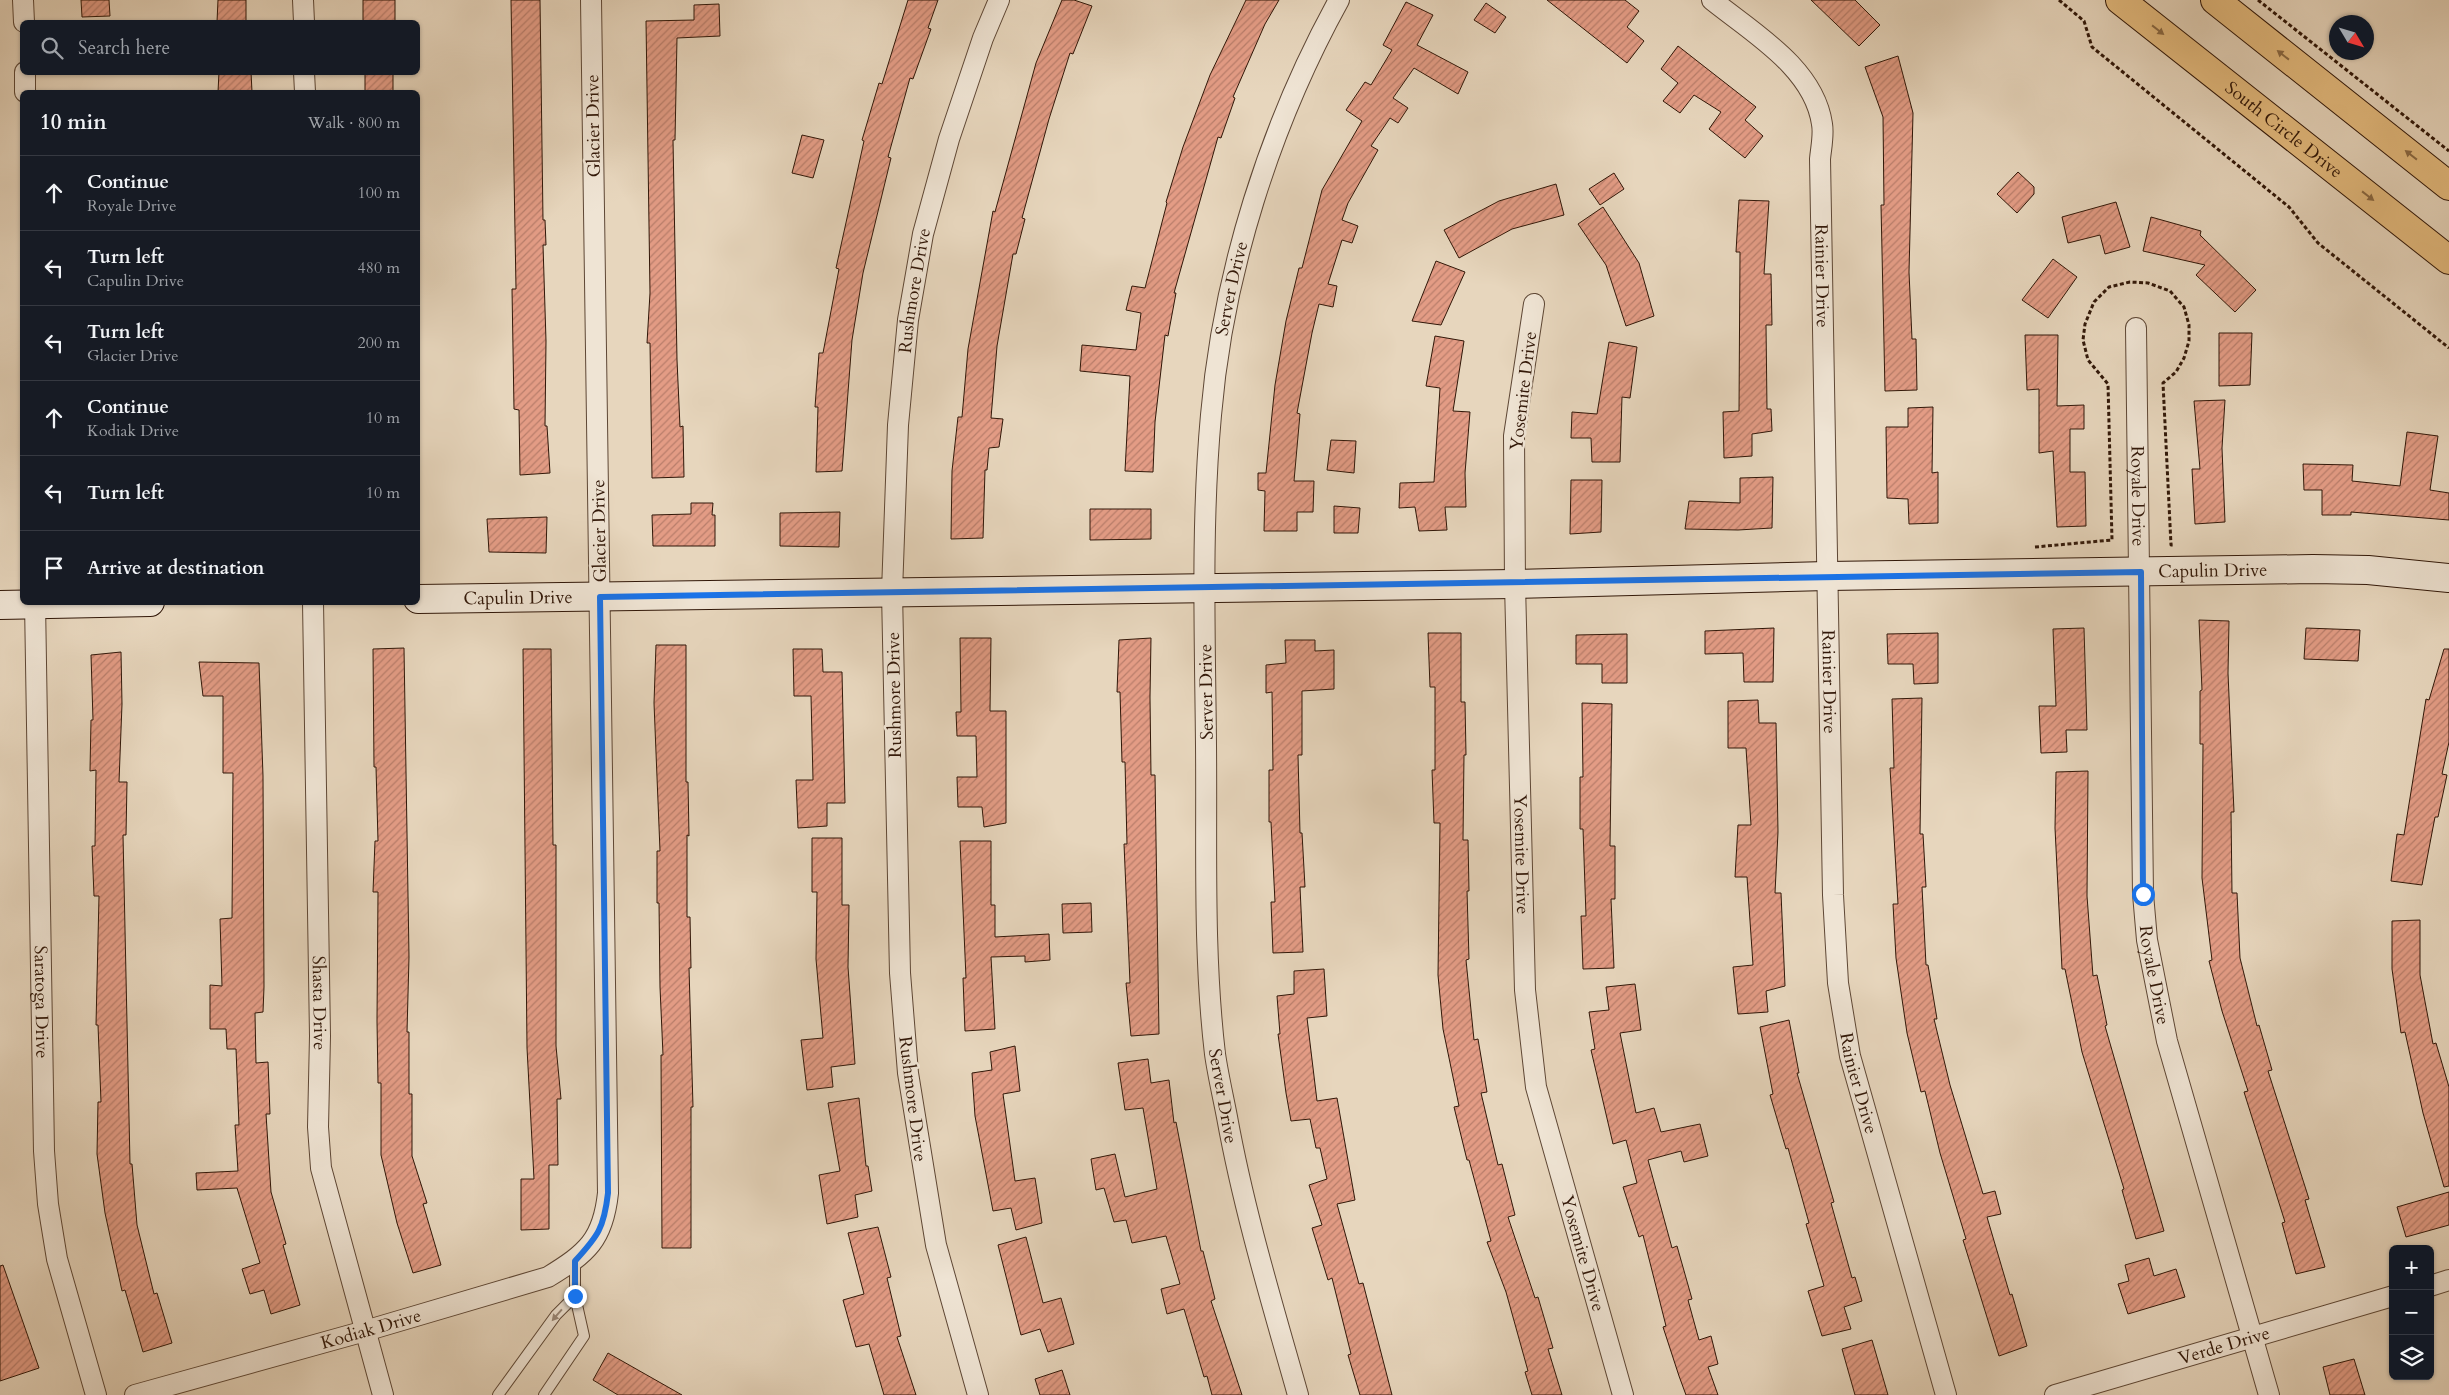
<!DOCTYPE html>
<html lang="en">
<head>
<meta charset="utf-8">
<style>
  :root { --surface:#171b24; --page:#20242c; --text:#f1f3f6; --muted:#9ea1a6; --line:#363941 }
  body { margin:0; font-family:Cardo,serif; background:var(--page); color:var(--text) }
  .controls { position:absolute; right:15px; bottom:15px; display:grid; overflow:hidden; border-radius:8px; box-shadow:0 1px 4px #0004 }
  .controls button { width:45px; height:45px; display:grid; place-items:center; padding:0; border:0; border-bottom:1px solid var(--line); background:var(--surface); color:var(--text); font:25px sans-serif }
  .compass { position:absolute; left:2329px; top:15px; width:45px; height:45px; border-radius:50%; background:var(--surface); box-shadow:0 1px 4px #0004; rotate:128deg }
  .stop { position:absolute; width:15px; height:15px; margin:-11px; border:4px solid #1a73e8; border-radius:50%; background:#fff }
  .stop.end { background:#1a73e8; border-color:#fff; box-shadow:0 1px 5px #0008 }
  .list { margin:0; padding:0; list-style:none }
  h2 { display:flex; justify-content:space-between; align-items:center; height:65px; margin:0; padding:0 20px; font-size:21px }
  h2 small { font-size:16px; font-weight:400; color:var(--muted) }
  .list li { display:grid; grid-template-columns:32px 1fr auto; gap:15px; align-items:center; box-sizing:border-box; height:75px; padding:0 20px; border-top:1px solid var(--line) }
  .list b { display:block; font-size:19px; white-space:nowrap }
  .list p { margin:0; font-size:16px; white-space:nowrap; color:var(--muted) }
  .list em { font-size:16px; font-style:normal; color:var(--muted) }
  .icon { flex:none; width:28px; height:28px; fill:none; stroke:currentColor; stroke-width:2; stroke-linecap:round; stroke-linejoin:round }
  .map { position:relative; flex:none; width:2449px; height:1395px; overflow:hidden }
  .search { position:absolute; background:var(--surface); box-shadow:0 1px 4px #0004; left:20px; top:20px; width:400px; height:55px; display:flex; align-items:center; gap:12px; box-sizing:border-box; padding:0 18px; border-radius:8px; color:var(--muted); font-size:19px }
  .panel { position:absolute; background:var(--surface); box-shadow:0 1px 4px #0004; left:20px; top:90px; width:400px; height:515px; border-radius:8px }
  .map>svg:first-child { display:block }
  .building { fill:url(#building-hatch); stroke:#311708 }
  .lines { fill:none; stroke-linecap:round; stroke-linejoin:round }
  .lane-casing { stroke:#5e4735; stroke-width:12 }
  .street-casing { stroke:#5e4735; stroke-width:22 }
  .secondary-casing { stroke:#311708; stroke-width:30 }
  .primary-casing { stroke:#311708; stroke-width:30 }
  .path { stroke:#311708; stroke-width:3; stroke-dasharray:4 2.5; stroke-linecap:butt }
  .lane { stroke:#efe4d4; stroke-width:10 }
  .street { stroke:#efe4d4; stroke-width:20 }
  .secondary { stroke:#efe4d4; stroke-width:28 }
  .primary { stroke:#e4bb7e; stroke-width:28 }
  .oneway { fill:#8a6943 }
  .oneway2 { fill:#9a8878 }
  .route { stroke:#1a73e8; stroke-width:6 }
  .labels { text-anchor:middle; stroke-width:5; stroke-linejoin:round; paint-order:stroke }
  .street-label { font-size:18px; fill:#311708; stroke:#efe4d4 }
</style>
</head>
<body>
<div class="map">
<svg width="2449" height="1395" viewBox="0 0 2449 1395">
  <defs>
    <pattern id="building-hatch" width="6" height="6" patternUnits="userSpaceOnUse" patternTransform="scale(1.25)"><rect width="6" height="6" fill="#e39c85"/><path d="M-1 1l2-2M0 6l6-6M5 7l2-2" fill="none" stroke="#b97e6b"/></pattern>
  </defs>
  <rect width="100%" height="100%" fill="#e7d6bd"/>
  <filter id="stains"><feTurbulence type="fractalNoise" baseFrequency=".004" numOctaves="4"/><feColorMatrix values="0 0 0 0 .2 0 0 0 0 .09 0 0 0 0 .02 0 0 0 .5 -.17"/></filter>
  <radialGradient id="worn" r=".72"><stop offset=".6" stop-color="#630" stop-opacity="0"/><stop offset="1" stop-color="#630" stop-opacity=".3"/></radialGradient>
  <path class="building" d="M81,0H109L110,16L82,17Z
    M218,0H246V22H217Z
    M363,0H395V22H363Z
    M511,0H540L543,220H545L546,245H543L546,341L545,426H547L550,473L520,475L519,410L514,409L512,289H516Z
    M908,0H938L928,28L931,29L913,79L910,78L888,157L891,158L863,273L852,340L842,471L816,472L818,407H815L819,353H823L839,269L836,268L864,141L862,140L879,83L882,84Z
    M1062,0H1074L1092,6L1073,54L1070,53L1049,119L1022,218L1025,219L1016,254H1013L997,346L991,418L1003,419L999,447L989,448L987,470H985L983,538L951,539L952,471L958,417H962L968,349L993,211L995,212L1036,63Z
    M1246,0H1279L1265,24L1233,97L1235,98L1221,138L1218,137L1174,293H1176L1168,336L1165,335L1155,422L1153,472L1125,471L1130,376L1080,371L1082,345L1136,350L1141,313L1126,310L1132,286L1145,288L1167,203L1166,202L1183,147L1210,75Z
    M1547,0H1625L1639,11L1627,27L1644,41L1627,63Z
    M1811,0H1855L1880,25L1859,46Z
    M1406,2L1433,15L1417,45L1468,72L1458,94L1414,68L1393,98L1408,108L1398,123L1390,118L1371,146L1378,150L1348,203L1342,220L1358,226L1352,243L1342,240L1328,284L1337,286L1333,307L1319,304L1312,333L1297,413L1300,414L1294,481H1314L1313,512H1297V531H1264L1265,491L1258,490V473H1266L1275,385L1286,321L1299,268H1302L1322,190L1362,121L1346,110L1365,82L1371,85L1392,50L1383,45Z
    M1486,3L1506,17L1495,33L1474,20Z
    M719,4L720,36L677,38L675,140H673L677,360L680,427L683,426L684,477L652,478L650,343H647L650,293L646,21L694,20V5Z
    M1678,46L1756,107L1745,120L1763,136L1745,158L1709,129L1721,112L1694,95L1680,113L1663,101L1678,83L1661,69Z
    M1898,56L1913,113L1909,272L1912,339H1916L1917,390L1885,391L1881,205H1884L1883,117L1865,67Z
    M219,72H251L252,92H218Z
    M365,72H393V92H365Z
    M802,135L824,140L813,178L792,173Z
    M2018,172L2034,187V194L2017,213L1997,194Z
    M1614,173L1624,189L1600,205L1589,189Z
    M1556,184L1564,215L1512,229L1459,258L1444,230L1499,201Z
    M1739,200L1769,201L1764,274H1771L1772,325H1766L1767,409H1771L1772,431L1752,434V456L1724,458L1723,412L1739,411L1740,252H1736Z
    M2116,202L2130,247L2105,254L2100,235L2068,243L2062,217Z
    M1603,207L1639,263L1654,316L1626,326L1606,265L1578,224Z
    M2151,217L2201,231L2200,235L2256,290L2235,312L2196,275L2205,265L2143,251Z
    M2053,259L2077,277L2048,318L2022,300Z
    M1436,261L1465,272L1441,325L1412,321Z
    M2219,333H2252L2250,385L2219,386Z
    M2025,335H2058L2057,406L2084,405V429H2070V472H2085L2086,526L2057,527L2053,451L2039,453V389L2027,390Z
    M1435,336L1464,341L1453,411L1470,412L1465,473L1466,507H1445L1447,530L1419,531L1415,507L1399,508L1400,483L1434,482L1440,388L1426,386Z
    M1609,342L1637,347L1630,398L1622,397L1620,462H1592L1591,438H1571L1572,412L1597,414Z
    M2225,400L2222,448L2225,522L2195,524L2192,469H2200L2194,401Z
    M1933,407L1932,473L1938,472V523L1909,524L1908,499L1887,498L1886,427H1908V408Z
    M2407,432L2438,436L2430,490L2449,493V520L2351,512V515H2322V490H2304L2303,464L2353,465L2352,481L2400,486Z
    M1331,440L1356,441L1354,473L1327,470Z
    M1773,477L1772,528L1738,530L1685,529L1689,501L1740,503V478Z
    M1571,480H1602L1601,532L1570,534Z
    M691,503H713L712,515H715V546H653L652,515L691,514Z
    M1334,506L1360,508L1358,533H1334Z
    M1090,509H1151V539L1090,540Z
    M840,512L839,547L780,546V513Z
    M547,517L546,553L489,552L487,519Z
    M2199,620L2229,621L2228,673L2234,812H2231L2232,893H2237L2240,958L2257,1026L2259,1025L2272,1070L2268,1071L2309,1199L2305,1200L2325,1267L2296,1274L2282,1223L2285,1222L2244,1092L2248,1091L2222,1011L2209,961L2212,960L2202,878L2203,744H2200V691L2202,690Z
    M1774,628L1773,682H1744L1743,653L1705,654V631Z
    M2084,628L2087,730H2066L2067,752L2041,753L2039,706H2056L2053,629Z
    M2306,628L2360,630L2358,661L2304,659Z
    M1428,633H1461V702H1465L1466,755H1464L1463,840H1468L1469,891H1467L1469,959L1466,960L1474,1040L1478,1039L1487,1092L1481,1093L1498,1165L1502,1164L1515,1215L1508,1217L1535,1298L1538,1297L1553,1348L1548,1349L1562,1395H1532L1525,1372L1528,1371L1506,1292L1487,1242L1491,1241L1469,1160H1467L1454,1107L1459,1106L1443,1029L1438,975L1440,823H1434L1432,770H1435V687H1430Z
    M1938,633V683L1914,684L1913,664H1888L1887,634Z
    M1627,634V683H1602V664H1576V635Z
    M960,638H991L990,711H1006V823L984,827L982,807H958L957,777H977L976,736H957L956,712H961Z
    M1151,638L1150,697L1151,775H1155L1159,1034L1131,1036L1126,983H1130L1124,844H1127L1125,762H1122L1120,692H1117L1119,640Z
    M1285,640H1315V651L1334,650V689L1302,691V755H1298L1300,833H1302L1305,887H1300L1303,952L1273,953L1271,902H1275L1271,822H1269V770H1273L1272,692L1266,693V665L1286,663Z
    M656,645H686V782H688L689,836L687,835V917H690L691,968H689L693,1107H691V1248H662L661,1055H663L660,987L659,903H657V851H660L654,703Z
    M404,648L409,957L407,1032H409V1094H412V1156L427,1203L423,1204L441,1265L413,1273L397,1223L381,1155V1083H378L377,1021L378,892H373L375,841H378L376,767H374L373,649Z
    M523,649H551L553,845H556V1046L561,1099H557L558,1165H549V1229L521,1230V1179H534L527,1048Z
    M793,649H822L823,672H842L845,803H827V826L798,828L796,780H813L811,696H794Z
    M2444,649H2449V742L2442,774L2447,775L2438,817H2435L2422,885L2391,881L2397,834L2404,835L2426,699L2429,700Z
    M121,652L122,704L119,782H127L126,835H123L130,1164H132L137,1225L154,1294L157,1293L172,1343L143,1352L125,1290L122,1291L105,1213L97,1154L98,1102H101L98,1025H96L99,896H94L92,846H95L96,770L90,771L91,720H93L91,655Z
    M199,662L259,663L263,776L264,987L263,1012L255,1013L256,1063L268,1062L270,1114H266L271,1192L286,1244L283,1245L300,1305L271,1314L264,1290L250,1294L242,1269L260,1263L237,1188L197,1190L196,1173L238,1171L235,1125H239L236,1049H227L226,1029H210V985L222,986L220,919L232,918L233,773H223V696H203Z
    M1922,698L1920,834H1923L1926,887H1922L1926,965H1928L1937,1019H1934L1950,1085L1983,1194L1995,1191L2001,1214L1987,1217L2010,1295L2012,1294L2027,1346L1999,1356L1963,1240L1966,1239L1940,1153L1925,1091L1921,1092L1907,1033L1896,958L1893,904H1898L1890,768H1894L1892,699Z
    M1758,700L1759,723H1776L1778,832L1775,893H1781L1785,986L1766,991L1768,1012L1738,1014L1733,967L1753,965L1747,877H1735L1738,825H1751L1746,748H1728V701Z
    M1582,703L1612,704L1610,846H1615V899H1611L1614,968L1583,969L1581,916H1586L1583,829H1580V777H1583Z
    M2088,771L2087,896L2093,976L2097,975L2107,1025L2105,1026L2164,1231L2136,1239L2122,1190L2124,1189L2082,1052L2065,969H2062L2055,828L2056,772Z
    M812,838H842V905H849L848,967L855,1064L831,1067L833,1087L807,1090L801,1040L823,1038L816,959L817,892H812Z
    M960,841H991V905H995V937L1049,934L1050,960L1025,962V956L991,957L995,1029L965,1031L963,978H966Z
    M1091,903L1092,932L1063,933L1062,904Z
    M2420,920V975L2433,1044L2436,1043L2449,1087V1186L2444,1187L2423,1113L2405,1032L2401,1033L2392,969V921Z
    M1324,969L1327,1016L1307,1018L1317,1101L1337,1098L1355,1200L1337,1204L1359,1284L1363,1283L1392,1395H1360L1348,1355L1351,1354L1332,1278L1328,1280L1312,1228L1322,1225L1309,1185L1327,1179L1320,1148H1316L1310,1119L1291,1121L1286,1093L1278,1034H1280L1277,996L1294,994V971Z
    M1635,984L1641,1030L1620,1033L1636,1113L1654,1108L1661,1132L1700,1124L1708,1156L1684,1162L1681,1151L1648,1160L1672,1248L1677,1246L1692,1299L1688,1300L1699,1340L1711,1336L1718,1364L1708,1367L1718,1395H1686L1679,1376L1663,1327L1666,1326L1643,1235L1639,1237L1623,1187L1637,1183L1626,1140L1613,1144L1591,1050L1595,1049L1589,1012L1609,1010L1606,987Z
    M1789,1020L1799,1073H1797L1834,1202L1831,1203L1852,1278L1855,1277L1862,1301L1844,1307L1851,1329L1822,1336L1808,1291L1824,1286L1806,1224L1809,1223L1788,1148L1786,1149L1770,1095L1773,1094L1760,1027Z
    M1015,1046L1020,1091L1003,1094L1015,1181L1035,1178L1042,1223L1016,1230L1011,1208L993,1211L975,1116L972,1073L992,1070L990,1052Z
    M1148,1059L1151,1083L1169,1080L1174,1123L1176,1122L1201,1251H1203L1215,1299L1211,1301L1242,1395H1212L1207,1376L1204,1377L1184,1309L1167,1314L1161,1289L1180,1284L1166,1236L1132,1243L1126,1220L1114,1222L1104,1188L1096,1190L1091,1159L1115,1154L1125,1197L1157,1189L1143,1108L1125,1110L1118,1063Z
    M859,1098L866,1166H868L872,1191L855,1195L858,1217L827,1224L819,1175L840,1171L828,1103Z
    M2449,1192V1225L2406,1237L2397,1207Z
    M878,1227L891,1277L887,1278L901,1336L897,1337L916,1395H884L869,1344L856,1347L843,1300L864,1294L848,1233Z
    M1026,1237L1043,1303L1061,1298L1074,1344L1048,1352L1040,1329L1021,1335L998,1245Z
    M2149,1258L2154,1276L2176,1269L2185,1297L2128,1314L2118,1284L2129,1281L2125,1265Z
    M3,1265L39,1368L0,1381V1266Z
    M1872,1340L1888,1395H1855L1842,1349Z
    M608,1353L682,1395H618L593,1380Z
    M2354,1359L2365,1395H2330L2323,1367Z
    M1062,1370L1070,1395H1040L1035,1379Z"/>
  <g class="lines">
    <g class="lane-casing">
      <path id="lane" d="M575,1296V1261
        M498,1395L556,1315L575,1296L584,1336L544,1395"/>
    </g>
    <g class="street-casing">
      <g id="street">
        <path d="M23,0L24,22"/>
        <path d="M303,0L304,22"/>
        <path id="s1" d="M1712,0C1753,33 1814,68 1822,124C1824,135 1821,148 1820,159L1833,895L1838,983L1850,1056L1946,1395"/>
        <path d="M25,72V92"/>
        <path d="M304,72L305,92"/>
        <path id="s2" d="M1534,304L1514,436L1515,584L1525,990L1536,1087L1623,1395"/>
        <path id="s3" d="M2136,328L2143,894L2147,940L2167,1041L2269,1395"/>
        <path id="s4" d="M35,602L44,1151L48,1204L57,1259L96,1395"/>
        <path id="s5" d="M313,602L320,1036L318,1127L321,1168L383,1395"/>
        <path d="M2430,1286L2449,1280"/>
        <path id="s6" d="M135,1395L365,1331L548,1277C587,1253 603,1240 608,1193L591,0"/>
        <path id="s7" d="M978,1395L936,1245L908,1073L900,973L892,592L898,425L908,320L923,234L949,139L983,38L999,0"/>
        <path id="s8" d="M1298,1395C1272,1303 1244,1211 1227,1117C1223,1096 1218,1075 1215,1054C1203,952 1207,848 1206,745C1205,636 1201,525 1211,415C1223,273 1270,125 1339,0"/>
        <path id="s9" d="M2055,1395L2393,1296"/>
      </g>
    </g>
    <g class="secondary-casing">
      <g id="secondary">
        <path id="s10" d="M418,599L1515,584L1827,576L2313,569L2368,570L2449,578"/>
        <path d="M0,605L150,602"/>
      </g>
    </g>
    <g class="primary-casing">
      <g id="primary">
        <path id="s11" d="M2120,0L2449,260"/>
        <path d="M2215,0L2449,186"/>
      </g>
    </g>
    <path class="path" d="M2059,0L2084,21L2092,47L2289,207L2318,243L2449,348
      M2258,0L2449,151
      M2035,547L2112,540L2108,384L2088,360L2083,340L2085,324L2094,302L2109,287L2130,282L2148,283L2170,291L2184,307L2189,325V341L2184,358L2176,372L2163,383L2171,545H2174"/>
    <use href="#lane" class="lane"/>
    <use href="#street" class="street"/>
    <use href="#secondary" class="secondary"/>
    <use href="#primary" class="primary"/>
  </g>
  <defs><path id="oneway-solid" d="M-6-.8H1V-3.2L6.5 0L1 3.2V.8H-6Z" transform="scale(1.25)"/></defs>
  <g class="oneway">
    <use href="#oneway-solid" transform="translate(2158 30) rotate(38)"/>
    <use href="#oneway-solid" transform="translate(2283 55) rotate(-142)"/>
    <use href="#oneway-solid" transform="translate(2411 155) rotate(-142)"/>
    <use href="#oneway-solid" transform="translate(2368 196) rotate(38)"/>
  </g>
  <use class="oneway2" href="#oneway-solid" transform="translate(557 1315) rotate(131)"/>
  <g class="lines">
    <path class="route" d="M575,1296V1261C598,1236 604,1228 608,1193L600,597L2141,572L2143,894"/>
  </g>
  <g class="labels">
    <g class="street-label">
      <text transform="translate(593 126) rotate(-91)" y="6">Glacier Drive</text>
      <text dy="6" stroke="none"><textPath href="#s11" startOffset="209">South Circle Drive</textPath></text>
      <text dy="6" stroke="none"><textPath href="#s1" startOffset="322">Rainier Drive</textPath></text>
      <text dy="6" stroke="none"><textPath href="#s8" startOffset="1119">Server Drive</textPath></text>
      <text dy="6" stroke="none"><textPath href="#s7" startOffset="1114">Rushmore Drive</textPath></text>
      <text transform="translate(1523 391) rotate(-83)" y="6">Yosemite Drive</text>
      <text dy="6" stroke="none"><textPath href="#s3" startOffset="168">Royale Drive</textPath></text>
      <text transform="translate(599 531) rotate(-91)" y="6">Glacier Drive</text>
      <text dy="6" stroke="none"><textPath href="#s10" startOffset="1795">Capulin Drive</textPath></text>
      <text dy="6" stroke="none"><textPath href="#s10" startOffset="100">Capulin Drive</textPath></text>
      <text dy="6" stroke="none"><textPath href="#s1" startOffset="728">Rainier Drive</textPath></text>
      <text transform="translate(1206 692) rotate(-91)" y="6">Server Drive</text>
      <text transform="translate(894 695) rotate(-91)" y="6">Rushmore Drive</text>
      <text dy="6" stroke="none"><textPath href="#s2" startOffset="552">Yosemite Drive</textPath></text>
      <text dy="6" stroke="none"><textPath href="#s3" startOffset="648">Royale Drive</textPath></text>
      <text dy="6" stroke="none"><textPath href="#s4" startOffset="400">Saratoga Drive</textPath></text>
      <text dy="6" stroke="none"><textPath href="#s5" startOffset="401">Shasta Drive</textPath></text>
      <text dy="6" stroke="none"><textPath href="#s1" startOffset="1132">Rainier Drive</textPath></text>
      <text transform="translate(1223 1096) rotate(80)" y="6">Server Drive</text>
      <text transform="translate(913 1099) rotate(83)" y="6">Rushmore Drive</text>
      <text dy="6" stroke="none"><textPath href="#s2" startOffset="958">Yosemite Drive</textPath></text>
      <text dy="6" stroke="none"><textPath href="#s6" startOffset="245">Kodiak Drive</textPath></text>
      <text dy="6" stroke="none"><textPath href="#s9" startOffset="176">Verde Drive</textPath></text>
    </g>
  </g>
  <rect width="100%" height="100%" filter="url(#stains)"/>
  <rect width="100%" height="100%" fill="url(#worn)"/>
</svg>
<div class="controls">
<button>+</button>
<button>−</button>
<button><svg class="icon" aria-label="layers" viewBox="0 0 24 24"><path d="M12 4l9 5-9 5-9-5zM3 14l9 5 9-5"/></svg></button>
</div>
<svg class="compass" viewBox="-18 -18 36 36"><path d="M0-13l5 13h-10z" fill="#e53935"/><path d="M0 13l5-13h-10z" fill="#9ea1a6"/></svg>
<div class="stop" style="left:2143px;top:894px"></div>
<div class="stop end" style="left:575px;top:1296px"></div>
<div class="search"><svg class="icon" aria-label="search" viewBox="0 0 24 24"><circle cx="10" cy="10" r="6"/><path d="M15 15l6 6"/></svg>Search here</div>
<section class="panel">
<h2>10 min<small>Walk · 800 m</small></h2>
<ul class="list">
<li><svg class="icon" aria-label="ahead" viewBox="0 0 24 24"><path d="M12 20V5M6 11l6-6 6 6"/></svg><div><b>Continue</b><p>Royale Drive</p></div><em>100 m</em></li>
<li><svg class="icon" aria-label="left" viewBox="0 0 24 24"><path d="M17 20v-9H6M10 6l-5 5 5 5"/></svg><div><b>Turn left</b><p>Capulin Drive</p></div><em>480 m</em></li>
<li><svg class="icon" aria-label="left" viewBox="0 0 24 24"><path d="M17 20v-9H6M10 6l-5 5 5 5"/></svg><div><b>Turn left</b><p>Glacier Drive</p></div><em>200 m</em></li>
<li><svg class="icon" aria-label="ahead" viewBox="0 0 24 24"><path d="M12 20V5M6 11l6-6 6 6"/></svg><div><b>Continue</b><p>Kodiak Drive</p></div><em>10 m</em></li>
<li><svg class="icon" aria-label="left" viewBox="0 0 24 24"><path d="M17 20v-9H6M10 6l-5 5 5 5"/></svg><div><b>Turn left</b></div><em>10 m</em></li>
<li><svg class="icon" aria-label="arrive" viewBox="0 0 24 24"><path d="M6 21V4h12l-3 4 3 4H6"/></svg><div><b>Arrive at destination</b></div></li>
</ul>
</section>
</div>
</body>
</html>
